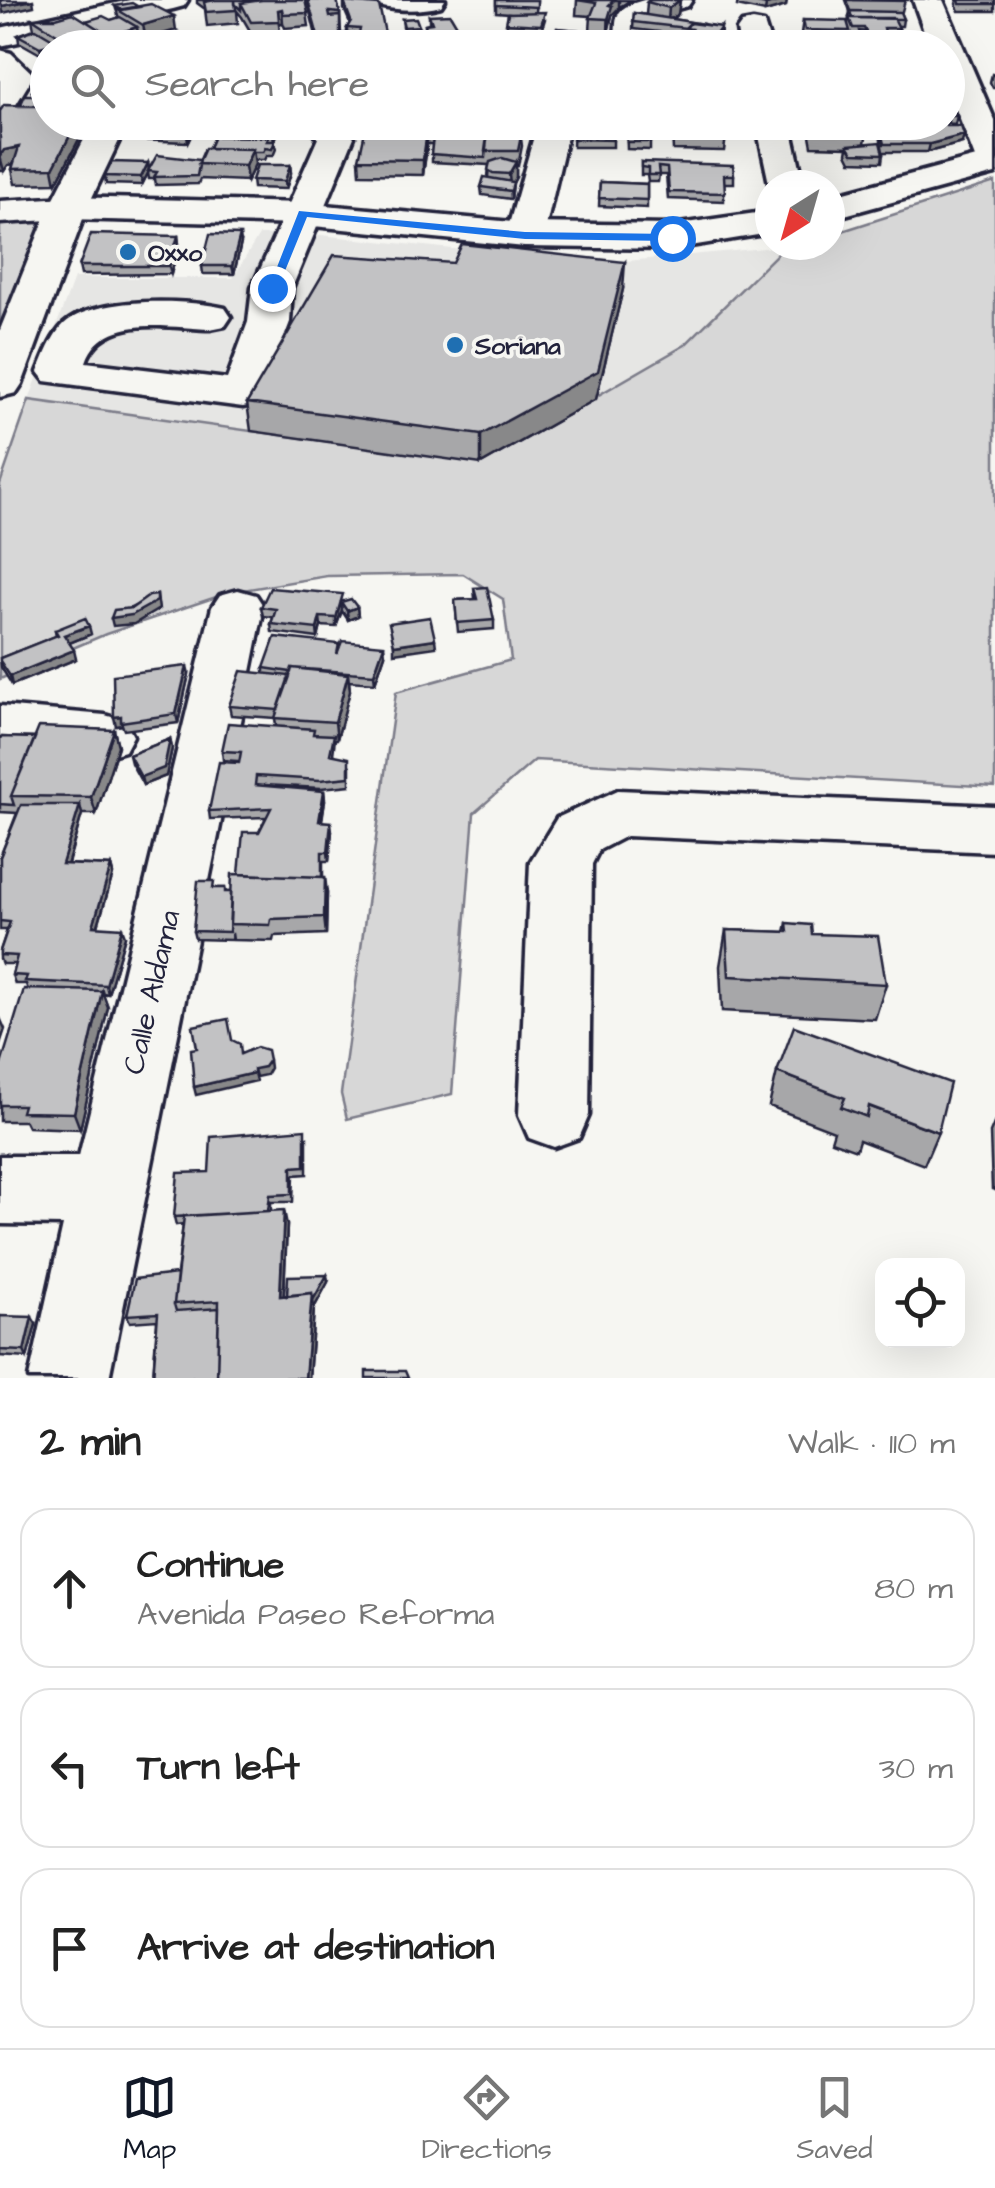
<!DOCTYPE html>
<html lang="en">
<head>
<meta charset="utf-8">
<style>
  :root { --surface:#fff; --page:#f2f2f2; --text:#222; --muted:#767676; --line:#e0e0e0; --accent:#111827 }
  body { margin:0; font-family:"Architects Daughter",sans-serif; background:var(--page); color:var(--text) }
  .controls { position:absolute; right:30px; bottom:30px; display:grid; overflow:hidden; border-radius:20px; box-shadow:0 10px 40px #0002 }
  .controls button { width:90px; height:90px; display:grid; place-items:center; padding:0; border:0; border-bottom:2px solid var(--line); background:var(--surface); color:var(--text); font:50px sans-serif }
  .compass { position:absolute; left:755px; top:170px; width:90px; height:90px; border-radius:50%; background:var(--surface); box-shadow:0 10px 40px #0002; rotate:217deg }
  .stop { position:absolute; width:30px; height:30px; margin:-22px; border:8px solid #1a73e8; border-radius:50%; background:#fff }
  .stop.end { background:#1a73e8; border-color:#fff; box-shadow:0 2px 10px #0008 }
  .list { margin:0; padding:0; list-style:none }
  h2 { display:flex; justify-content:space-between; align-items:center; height:130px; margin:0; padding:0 40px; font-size:42px }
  h2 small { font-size:32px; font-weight:400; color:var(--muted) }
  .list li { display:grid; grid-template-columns:65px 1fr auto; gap:30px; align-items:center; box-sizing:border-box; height:160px; margin:0 20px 20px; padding:0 20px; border:2px solid var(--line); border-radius:30px }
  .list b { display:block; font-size:38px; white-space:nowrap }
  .list p { margin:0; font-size:32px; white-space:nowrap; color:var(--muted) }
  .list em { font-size:32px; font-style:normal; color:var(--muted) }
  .icon { flex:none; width:55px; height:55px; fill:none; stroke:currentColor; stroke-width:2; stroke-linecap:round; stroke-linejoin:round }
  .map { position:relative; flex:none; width:995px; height:1378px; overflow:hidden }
  .search { position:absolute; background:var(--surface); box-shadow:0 10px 40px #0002; left:30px; right:30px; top:30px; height:110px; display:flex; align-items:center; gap:25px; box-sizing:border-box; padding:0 35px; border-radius:55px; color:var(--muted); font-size:38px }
  .sheet { height:670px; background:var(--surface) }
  nav { display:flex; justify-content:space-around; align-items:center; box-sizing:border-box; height:140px; border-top:2px solid var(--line); background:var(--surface); font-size:28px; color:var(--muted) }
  nav a { display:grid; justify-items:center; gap:5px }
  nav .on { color:var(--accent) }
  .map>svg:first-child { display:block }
  .built { fill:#e6e6e4 }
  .green { fill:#d7d7d7; stroke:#7c7c89; stroke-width:2.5 }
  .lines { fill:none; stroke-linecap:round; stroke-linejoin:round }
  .minor-casing { stroke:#22223b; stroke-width:7 }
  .major-casing { stroke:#22223b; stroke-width:7 }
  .minor { fill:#f6f6f2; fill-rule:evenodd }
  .major { fill:#f6f6f2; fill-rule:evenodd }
  .wall { fill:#a7a7a9; stroke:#22223b; stroke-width:2.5 }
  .shaded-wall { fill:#888889; stroke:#22223b; stroke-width:2.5 }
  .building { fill:#c2c2c4; stroke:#22223b; stroke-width:2.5 }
  .route { fill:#1a73e8 }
  .poi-dot { fill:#1f6fb2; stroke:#f6f6f2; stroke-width:4 }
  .labels { text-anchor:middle; stroke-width:8; stroke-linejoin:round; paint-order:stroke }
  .far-poi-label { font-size:25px; font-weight:bold; fill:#22223b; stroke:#f6f6f2; text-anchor:start }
  .street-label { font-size:30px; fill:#22223b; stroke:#f6f6f2 }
</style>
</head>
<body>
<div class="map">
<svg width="995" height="1378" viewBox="0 0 995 1378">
  <rect width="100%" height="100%" fill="#f6f6f2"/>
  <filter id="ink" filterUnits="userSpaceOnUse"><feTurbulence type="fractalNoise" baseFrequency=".01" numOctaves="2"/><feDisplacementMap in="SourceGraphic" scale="20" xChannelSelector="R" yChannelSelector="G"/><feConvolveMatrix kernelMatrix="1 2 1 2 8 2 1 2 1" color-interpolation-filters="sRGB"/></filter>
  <g filter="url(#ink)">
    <path class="built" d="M259,235H321L595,264L785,246L685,345L481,464L29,400L74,278H233Z"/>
    <path class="green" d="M995,182V787L535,760L474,813L452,1094L347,1119L341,1094L396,692L511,660L503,599L463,574L327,576L231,592L106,634L0,679V484L29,400L481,463L685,345L785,246L830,245V235Z
      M68,208L0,384V212Z"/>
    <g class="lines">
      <g class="minor-casing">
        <path id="minor" d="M130,0H188L184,6L173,9L0,46V28Z
          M375,0H445L441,6C422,11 398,11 379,6Z
          M644,0H692L688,6L647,18V48H615C617,16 611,9 644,0Z
          M913,0H943L995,121V174L982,171L977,163L948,89V48H930Z
          M753,21L764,23L772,48H740L737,30L742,23Z
          M0,50L11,53L34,75L12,111L0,114Z
          M93,122H128L87,208L22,384L16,393L0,397V330L49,208Z
          M306,122H342L354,137L292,288L290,322L259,403L243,407L45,381L38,372C45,355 51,337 64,324C94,296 188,299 225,308L231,317L225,326L210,329C168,328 103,313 86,362L227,379L248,322L252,288L318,138Z
          M538,122H577L568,132L544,235L539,243L525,247L511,243L506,235Z
          M756,122H790L804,185H770V188Z
          M238,590L256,595L264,607L109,1378H29L63,1225L0,1224V1156H79L212,607L220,595Z
          M0,706L105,715L125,721L133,736L125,751L105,757L0,746Z
          M618,790L995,806V852L626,836L599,850L592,864L589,1115L579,1138L554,1147L529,1138L519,1115L530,862L557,818Z"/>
      </g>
      <g class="major-casing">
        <path id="major" d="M995,152V174L830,219V196Z
          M68,197L303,203L525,223L672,225L770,211V233L672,249L525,247L303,225L68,219L0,223V201Z"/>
      </g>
      <use href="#minor" class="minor"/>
      <use href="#major" class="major"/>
    </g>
    <path class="wall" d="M197,0H305L309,26L285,28L283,23H279L280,35L253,36L242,17L237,11L238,23L207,26L205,9L197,3Z
      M307,0L340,13L341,34H347V28L350,23L344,9V2L386,38V46L359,45L358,36H356L357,48L319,47Z
      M496,0H537L536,12L545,19L541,32H537L536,46L549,48H512L514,30H506L509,13L496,12Z
      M577,0H631L621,6H619L612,15L608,33L591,32H600V40L597,48H555L557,28L590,31L591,16L576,15Z
      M680,0L678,14L672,19L721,27L720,41L715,48L687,47L688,43L684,42L685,35L633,29L634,13L646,15L647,2Z
      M738,0H787L786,6L765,12L737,6Z
      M846,0H909H905L901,15L903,19L902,26H898L900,38L935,48H853L854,42H857H850L849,37L848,44H803L801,33L803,20L848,24L850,11Z
      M957,0H995V11H959L956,4Z
      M115,6L176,30L153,37L173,48H115L114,42L141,36L138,34L108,44L102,41L103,44L92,48H48V53L42,55L19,42L18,35L34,29L32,18L86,21L111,20L119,18Z
      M429,15L462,34V41L447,43V47L430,44L425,31V24L429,23Z
      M402,19L419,26V33L404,34Z
      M48,74V122H88L56,183L15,184L12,169L14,164L8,165L4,171H0V111L20,106L33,95L32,91Z
      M992,74L995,75V88H993L990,82Z
      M948,107L957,116L955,124L946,123V126L962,143L928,152H883L879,128L866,129L867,132L865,143L883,154L882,162L851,161L847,153L848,147L812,146L809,130H806L805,122H936V126L938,122H948Z
      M131,122H197V123L188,142L135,140Z
      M221,122H281V126L274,141L276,149L273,156H266L264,160H254L255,164L247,181L200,179L198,184L156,185L155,179H149L148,173L142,185L106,184L105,176L148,163L149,169L200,160L216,136V132Z
      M376,122H424V129L433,136L465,137L468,122L520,131L522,146L518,166H516V177L513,183L511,199L482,195L481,187L488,177L489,165L432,162V144H427L423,175L360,174L359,159L376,131Z
      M435,122H465L463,131L435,129Z
      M657,122H723L726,136L724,151L673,150L672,131H656Z
      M574,123H613V147H573Z
      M626,124L650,142V150L627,149Z
      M641,162L734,175V183H724V201L668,199L666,175H659L658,182H648L647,175H641Z
      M290,165L291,173L286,189L253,188L252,180Z
      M600,182L647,184V208L599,206Z
      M178,236L179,244L171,274L81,275L79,266Z
      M241,243L234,274H203L202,266Z
      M623,289L596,399L481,464L251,431L247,403Z
      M474,588L494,620V629L458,632L455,600L475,599Z
      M344,601L357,607L358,616L348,620L342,611L336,627L321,626L318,638L272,632L271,624L273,617L263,616L261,607Z
      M55,630L91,634L69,643L76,659L12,685L1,667L0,658L56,636Z
      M339,644V649L385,654L375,683L349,681L350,691L337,739H335L333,754L350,766V785L321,788L264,785L324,791L325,800L322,821L332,831L329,861H323V877L327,893L326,934L274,936L273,941L233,940L232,933L231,940L195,939L193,931L216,888H225L226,892H231L266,817L210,819L209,811L239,761L223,760L222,751L276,726L275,718L231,715L229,706L264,673V668Z
      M189,674L178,723L124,730L122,725L116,726Z
      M114,730L118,746L96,814H82L68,864L111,866L113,874L98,926L125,936L108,994L103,993L108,1007L80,1129L28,1127L25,1121H0V1068L28,990L26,984H15L12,975L15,964H2L0,959V951L7,930H0V857L17,813L0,812V737L35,738Z
      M170,739L172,748L166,776L143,785L131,763L129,755Z
      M787,923L812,934L886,984L875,1019L722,1011L720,966L726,930L785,932Z
      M777,1072L938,1132L924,1165L859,1140L856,1150L831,1141L834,1131L769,1106Z
      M995,1121V1190L992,1189L990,1133Z
      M307,1137V1174L294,1175L293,1202H271V1211L287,1225L284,1296L328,1282L314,1308L309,1378H153L157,1320L130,1322L127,1315L177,1274L183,1224L176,1225L174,1217L209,1172Z
      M0,1316L36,1324L27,1358L0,1356Z"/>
    <path class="shaded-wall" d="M33,0L34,6L3,13L2,6Z
      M614,0H619V8L612,15L608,33L609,5Z
      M680,0L678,14L668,21L669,8Z
      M784,0H787L786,6L765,12L766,5Z
      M282,9L283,23H279L278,10Z
      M174,16L176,30L146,39L143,25Z
      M137,27L138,34L108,44L106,37Z
      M721,27L720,41L715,48H713L714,37Z
      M100,30L103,44L92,48H67L66,40Z
      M462,34V41L447,43V36Z
      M58,42L60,48H48V53L42,55L40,47Z
      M77,122H88L56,183L53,168Z
      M188,122H197L188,142L186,127Z
      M279,122H281V126L274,142L273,135Z
      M427,132V147L423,175V160Z
      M964,135L962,143L928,152L930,144Z
      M19,147L23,162L8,165L4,171L0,156L4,150Z
      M253,149L255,164L247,181L245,166Z
      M516,162V177L513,183L511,199L509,174Z
      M148,163L149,171L142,185L141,177Z
      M290,165L291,173L286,189L285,181Z
      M240,235L241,243L234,274L232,266Z
      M178,236L179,244L171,274L169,266Z
      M625,262L623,289L596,399L481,464V435Z
      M157,595L159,609L134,624L113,626L111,618Z
      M341,602L342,610L336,627V618Z
      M357,607L358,616L348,620L347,611Z
      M320,617L321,626L318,638L317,629Z
      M89,626L91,634L67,644L64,635Z
      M435,639L436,647L394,653V645Z
      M384,645L385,654L375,683L374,674Z
      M74,650L76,659L12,685L10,676Z
      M187,666L189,674L178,723L176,714Z
      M348,674L350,691L337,739L335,722Z
      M121,716L122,725L116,726L114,717Z
      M114,730L118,746L96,814L91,797Z
      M170,739L172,748L166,776L143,785L141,777Z
      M324,791L325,800L320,830L319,821Z
      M80,805L82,814L65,872L62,864Z
      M331,822L332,831L329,861L328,852Z
      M111,866L113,874L95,935L93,926Z
      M325,877L327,893L326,934L324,917Z
      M122,928L125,936L108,994L106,985Z
      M102,991L108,1007L80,1129L74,1113Z
      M1,1020L5,1029L0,1044V1024Z
      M269,1060L270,1068L266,1075L256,1077L254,1069Z
      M254,1073L256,1081L196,1095L194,1087Z
      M284,1210L287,1225L283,1310L280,1296Z
      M327,1275L328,1282L314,1308L313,1300Z
      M312,1293L314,1308L309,1378H305Z
      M32,1317L36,1324L27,1358L24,1351Z"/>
    <path class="building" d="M0,0H30L2,6Z
      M216,0H235L236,10L206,12L204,2Z
      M235,0H262L241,3V10L235,4Z
      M262,0H305L308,13L283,14L282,9L278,10L279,21L251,22L241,3Z
      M308,0H337L340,13L329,12L330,17L340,16V34L355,33L357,48H323L325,40H319Z
      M496,0H537V7L496,5Z
      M577,0H614L609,5L612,6L608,19L590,18L596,3Z
      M650,0H680L669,8L647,2Z
      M744,0H784L766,5Z
      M905,0V1L853,0Z
      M959,0H995V4H960Z
      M344,2L379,5L386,38H358L360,29L347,28L351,21Z
      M132,3L139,7L122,10L115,6Z
      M151,4L174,16L143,25L118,10Z
      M850,11L900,12L903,19L852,18Z
      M545,12L541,25L506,23L508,13Z
      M73,13L100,30L66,40L32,18H56Z
      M634,13L704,24L690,23L686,28L633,22Z
      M450,14L462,34L447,36V40L429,37L425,24L432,23L429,15Z
      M103,16L111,20L120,17L137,27L106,37L101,34L100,30L86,21Z
      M416,18L419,26L404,27L402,19Z
      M849,18H894L899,28H884L885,32H898L900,38L931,39L935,48L856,47L854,42H862L859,31L866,32L864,28H853Z
      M803,20L847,21L850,31L805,30Z
      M690,23L721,27L714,37L688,33L691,29L685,28Z
      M557,28L600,32L597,40L555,41Z
      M36,29L58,42L40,47L18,35Z
      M514,29H537L536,42L527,46H520L523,42L512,43Z
      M149,34L173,48H120L114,42Z
      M43,74H48V91H32Z
      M25,95H48V106H20Z
      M4,105L48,106V122H77L53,168L12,169L19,147L4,150L0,156V111Z
      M948,107H953L957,116H948Z
      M134,122H188L186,127L132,126Z
      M221,122H279L273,135L216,132Z
      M376,122H423L422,129H434L433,136L470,137L465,135L468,122H520L519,131L488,130L485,158L431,154L433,137H426L427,132H381L382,125H375Z
      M673,122H723L726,136L674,135Z
      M812,122H863L867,132L814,131Z
      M938,122H946V126H961L964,135L930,144H884L879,124L936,126Z
      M574,123H613V140L573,139Z
      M626,124L649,125L650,142H627Z
      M488,130L522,131L518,151H485Z
      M365,131L427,132L423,160L359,159Z
      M214,136L269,137L267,141H275L272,149L265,148L263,152H253V149L209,148Z
      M880,142L883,154L853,153L848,145Z
      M205,148L253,149L245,166L198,164Z
      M157,155L200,160L197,176L154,177L157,172L148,171Z
      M502,158L516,162L509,174L493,173L488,170L490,162Z
      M112,162L148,163L141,177L105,176Z
      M641,162L733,165L734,175H724L725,193L669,192L667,168L658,167L659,175H648V168L641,167Z
      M257,165H290L285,181L252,180Z
      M484,177L513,182L511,191L481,187Z
      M600,182L647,184V200L599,198Z
      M91,234L178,236L169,266H79Z
      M210,234L240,235L232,266H202Z
      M462,244L625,262L598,371L481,435L247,403L334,255L453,263Z
      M487,587L494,620L457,623L455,600L477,599L474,588Z
      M270,588L343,594L336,618L320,617L317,629L271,624L276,609L261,607Z
      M157,595V601L132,615L111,618L114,610L132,608L149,596Z
      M351,599L357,607L347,611L341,602Z
      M430,617L435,639L394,645L389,623Z
      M85,618L89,626L64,635L74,650L10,676L0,661V658L58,635L55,630Z
      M275,637L339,644L337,654L342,641L384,645L374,674L292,668L291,672L264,668Z
      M187,666L176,714L121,722V716L114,717L113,675Z
      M292,668L348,674L335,722L275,718Z
      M241,671L290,676L278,710L229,706Z
      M228,723L314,729L313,734L334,735L330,754L349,758V777L320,780L256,776L255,785L324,791L319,821L331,822L328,852H322V877L239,874L243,832H259L271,808L209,811L219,762L239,763L241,752L222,751Z
      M39,727L114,730L91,797L11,796Z
      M0,737L35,738L11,796L14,805L0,804Z
      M170,739L164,768L141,777L129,755Z
      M21,805H80L62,864L111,866L93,926L122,928L106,985L25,981L27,976L12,975L17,956L0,955V951L10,922L0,921V857Z
      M232,874L325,877L324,917L271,919L270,925L230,924Z
      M198,881H214L213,888H225V892H231L229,932L193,931Z
      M787,923L811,925L812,934L878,936L886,984L729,976L726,930L788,932Z
      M24,989L102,991L74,1113L21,1112L23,1105H0V1068Z
      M228,1019L232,1040L240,1044L241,1054L257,1047L267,1050L269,1060L264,1067L254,1069V1073L194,1087L191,1049L197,1048L193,1026Z
      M794,1026L950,1083L938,1132L869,1106L867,1117L841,1107L845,1098L777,1072Z
      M305,1129V1166L292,1167V1194L270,1195L268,1211L174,1217L178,1173L209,1172L211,1137Z
      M284,1210L280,1296L312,1293L305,1378H217L219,1301L174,1304L184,1216Z
      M177,1274L174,1304L176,1311L219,1308L217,1378H153L158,1313L127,1315L135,1279Z
      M327,1275L313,1300L312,1293L287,1296L288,1276Z
      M0,1316L32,1317L24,1351L0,1350Z
      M366,1371H405L408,1378H366Z"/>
  </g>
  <path class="route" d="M299,211L525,232L672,234L677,238L672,241L525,239L307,217L278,288L268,290Z"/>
  <g class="poi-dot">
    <circle cx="128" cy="252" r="10"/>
    <circle cx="455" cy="345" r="10"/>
  </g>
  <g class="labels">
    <g class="far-poi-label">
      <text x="148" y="261">Oxxo</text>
      <text x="475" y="354">Soriana</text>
    </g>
    <g class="street-label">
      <text transform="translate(151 992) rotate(-77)" y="10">Calle Aldama</text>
    </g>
  </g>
</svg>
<div class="controls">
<button><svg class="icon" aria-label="locate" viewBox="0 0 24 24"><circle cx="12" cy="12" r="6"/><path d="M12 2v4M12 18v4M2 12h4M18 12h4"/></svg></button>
</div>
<svg class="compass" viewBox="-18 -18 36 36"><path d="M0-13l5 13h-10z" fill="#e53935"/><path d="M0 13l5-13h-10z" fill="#767676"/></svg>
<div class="stop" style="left:672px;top:238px"></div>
<div class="stop end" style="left:272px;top:288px"></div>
<div class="search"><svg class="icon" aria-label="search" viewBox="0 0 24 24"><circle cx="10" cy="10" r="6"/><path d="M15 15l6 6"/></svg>Search here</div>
</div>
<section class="sheet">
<h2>2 min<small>Walk · 110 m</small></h2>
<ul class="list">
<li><svg class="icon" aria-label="ahead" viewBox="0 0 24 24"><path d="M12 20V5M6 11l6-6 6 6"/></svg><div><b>Continue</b><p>Avenida Paseo Reforma</p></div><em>80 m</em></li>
<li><svg class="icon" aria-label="left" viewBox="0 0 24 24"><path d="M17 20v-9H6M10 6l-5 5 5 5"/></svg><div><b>Turn left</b></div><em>30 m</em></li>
<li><svg class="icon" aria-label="arrive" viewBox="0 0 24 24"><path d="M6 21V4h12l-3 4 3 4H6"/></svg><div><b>Arrive at destination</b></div></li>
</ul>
</section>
<nav>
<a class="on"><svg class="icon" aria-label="map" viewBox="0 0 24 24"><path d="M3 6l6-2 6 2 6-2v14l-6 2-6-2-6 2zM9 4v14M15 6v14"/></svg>Map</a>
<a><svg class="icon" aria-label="directions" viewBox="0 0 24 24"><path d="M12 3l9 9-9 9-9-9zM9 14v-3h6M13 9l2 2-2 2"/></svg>Directions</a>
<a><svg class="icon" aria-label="saved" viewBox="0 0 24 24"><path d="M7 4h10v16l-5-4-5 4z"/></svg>Saved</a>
</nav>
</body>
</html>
